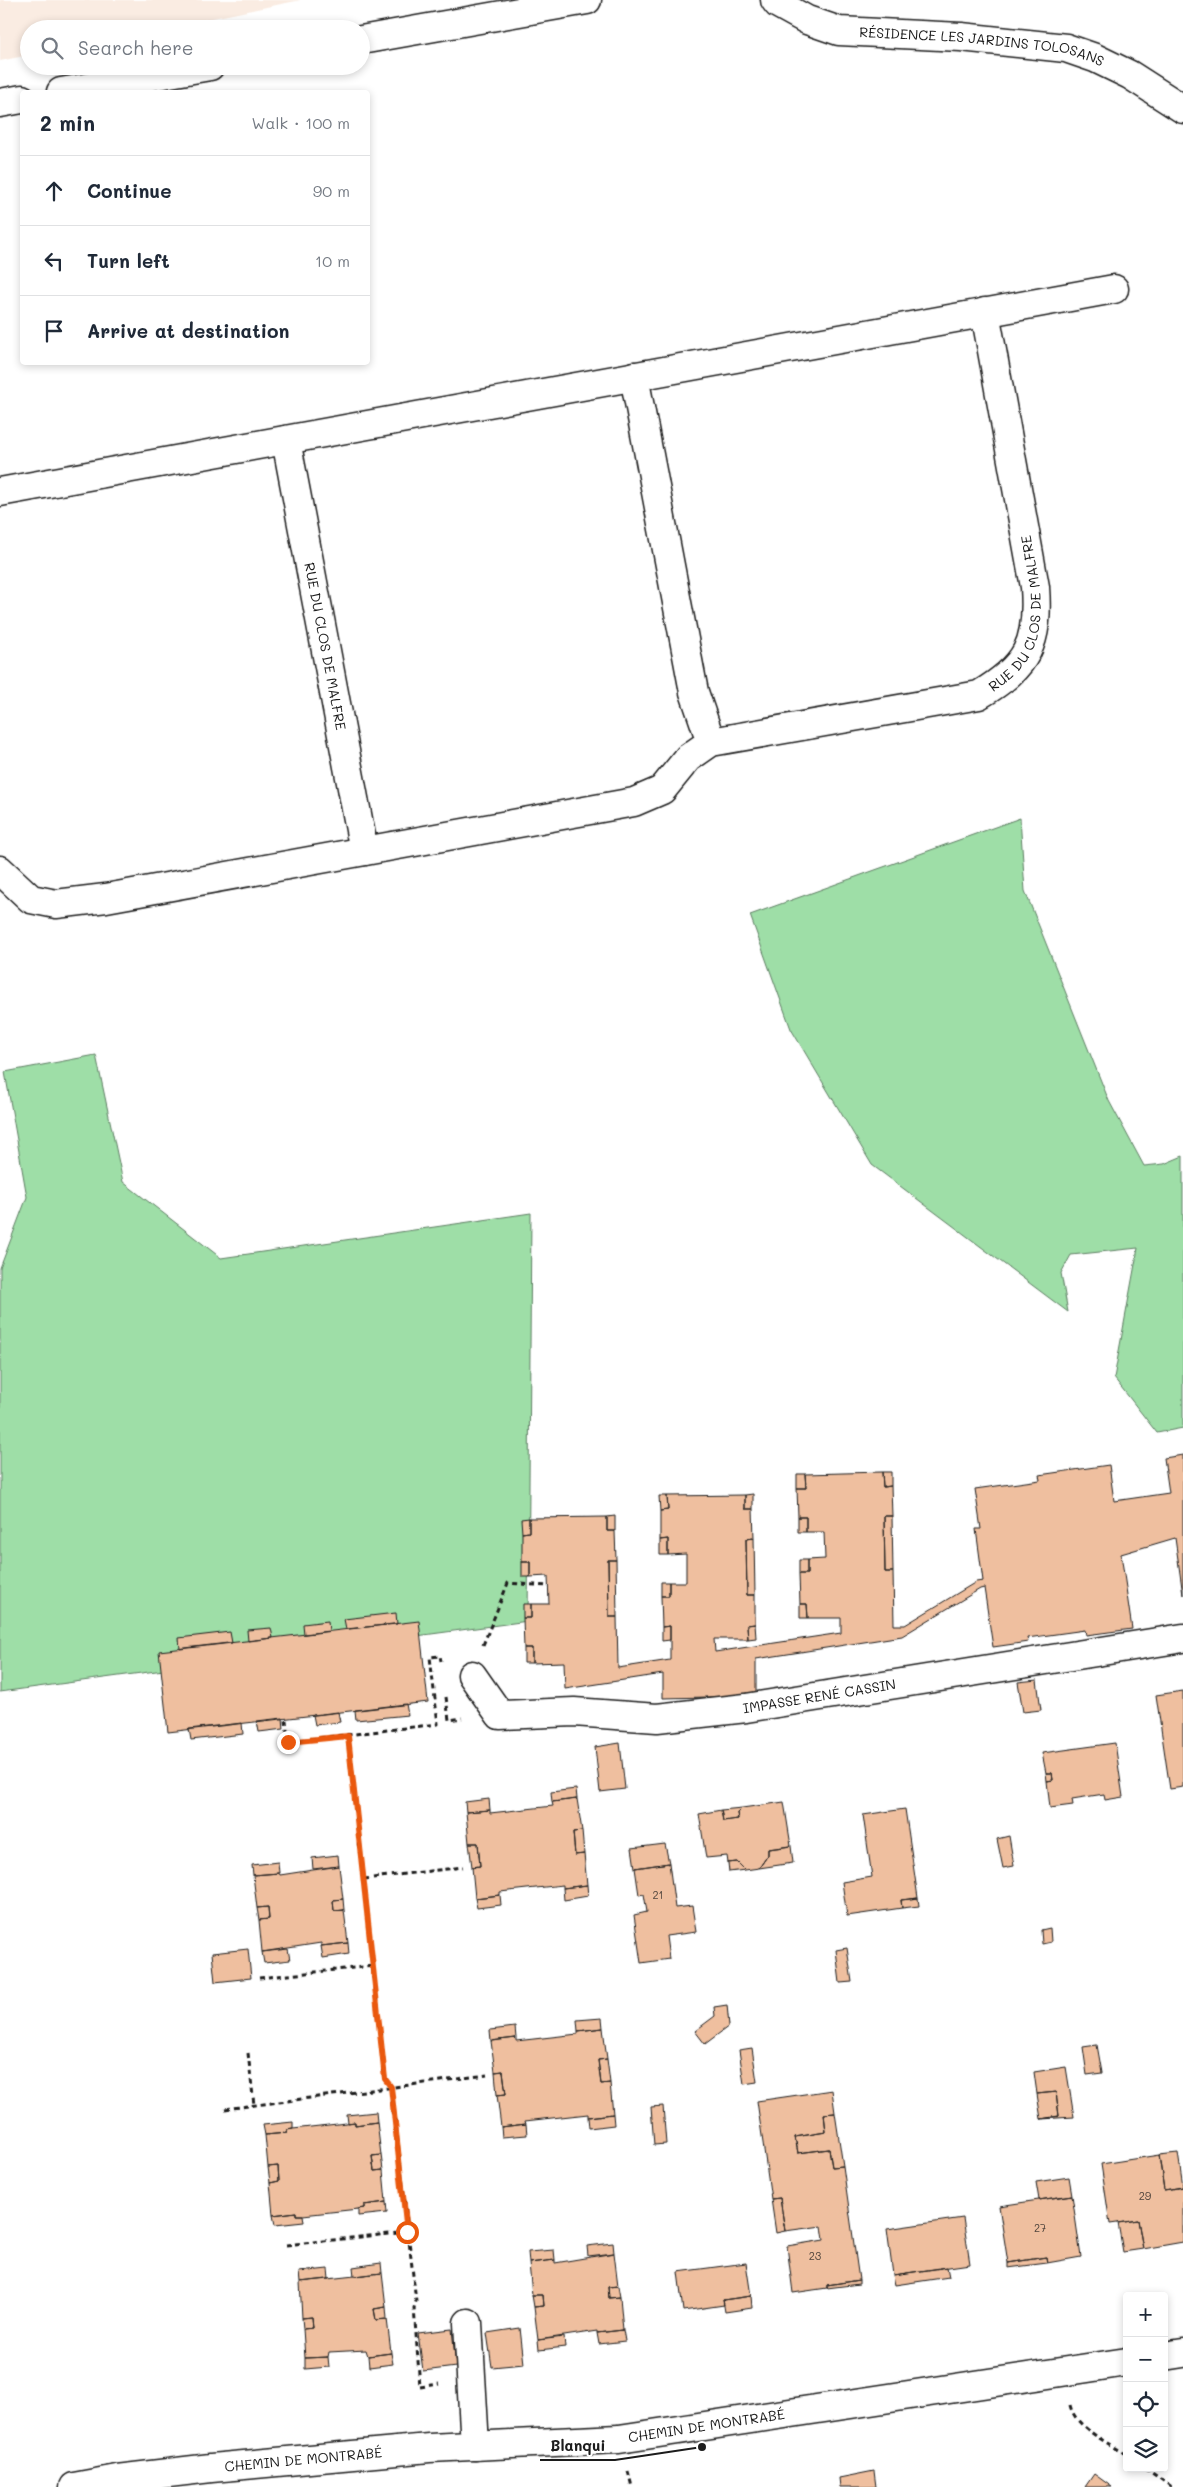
<!DOCTYPE html>
<html lang="en">
<head>
<meta charset="utf-8">
<style>
  :root { --surface:#fff; --page:#f2f2f3; --text:#1f2937; --muted:#747a83; --line:#e0e1e3 }
  body { margin:0; font-family:Mali,sans-serif; background:var(--page); color:var(--text) }
  .controls { position:absolute; right:15px; bottom:15px; display:grid; overflow:hidden; border-radius:5px; box-shadow:0 2px 8px #0003 }
  .controls button { width:45px; height:45px; display:grid; place-items:center; padding:0; border:0; border-bottom:1px solid var(--line); background:var(--surface); color:var(--text); font:25px sans-serif }
  .stop { position:absolute; width:15px; height:15px; margin:-11px; border:4px solid #ea580c; border-radius:50%; background:#fff }
  .stop.end { background:#ea580c; border-color:#fff; box-shadow:0 1px 5px #0008 }
  .list { margin:0; padding:0; list-style:none }
  h2 { display:flex; justify-content:space-between; align-items:center; height:65px; margin:0; padding:0 20px; font-size:21px }
  h2 small { font-size:16px; font-weight:400; color:var(--muted) }
  .list li { display:grid; grid-template-columns:32px 1fr auto; gap:15px; align-items:center; box-sizing:border-box; height:70px; padding:0 20px; border-top:1px solid var(--line) }
  .list b { display:block; font-size:19px; white-space:nowrap }
  .list em { font-size:16px; font-style:normal; color:var(--muted) }
  .icon { flex:none; width:28px; height:28px; fill:none; stroke:currentColor; stroke-width:2; stroke-linecap:round; stroke-linejoin:round }
  .map { position:relative; flex:none; width:1183px; height:2487px; overflow:hidden }
  .search { position:absolute; background:var(--surface); box-shadow:0 2px 8px #0003; left:20px; top:20px; width:350px; height:55px; display:flex; align-items:center; gap:12px; box-sizing:border-box; padding:0 18px; border-radius:28px; color:var(--muted); font-size:19px }
  .panel { position:absolute; background:var(--surface); box-shadow:0 2px 8px #0003; left:20px; top:90px; width:350px; height:275px; border-radius:5px }
  .map>svg:first-child { display:block }
  .built { fill:#faece2 }
  .green { fill:#9edea7; stroke:#5d7d62 }
  .building { fill:#efbf9f; stroke:#1c1c1c }
  .lines { fill:none; stroke-linecap:round; stroke-linejoin:round }
  .minor-casing { stroke:#1c1c1c; stroke-width:31 }
  .path { stroke:#1c1c1c; stroke-width:3; stroke-dasharray:5 4; stroke-linecap:butt }
  .minor { stroke:#fff; stroke-width:28 }
  .route { stroke:#ea580c; stroke-width:6 }
  .labels { text-anchor:middle; stroke-width:4; stroke-linejoin:round; paint-order:stroke }
  .number-label { font-size:11px; fill:#51453d }
  .street-label { font-size:14px; fill:#1c1c1c; stroke:#fff }
  .leader { fill:none; stroke:#1c1c1c; stroke-width:2 }
  .callout-dot { fill:#1c1c1c; stroke:#fff; stroke-width:2 }
  .callout-label { font-size:15px; text-anchor:middle; font-weight:bold; fill:#1c1c1c; stroke:#fff; stroke-width:4; stroke-linejoin:round; paint-order:stroke }
</style>
</head>
<body>
<div class="map">
<svg width="1183" height="2487" viewBox="0 0 1183 2487">
  <rect width="100%" height="100%" fill="#fff"/>
  <filter id="ink" filterUnits="userSpaceOnUse"><feTurbulence type="fractalNoise" baseFrequency=".02" numOctaves="2"/><feDisplacementMap in="SourceGraphic" scale="10" xChannelSelector="R" yChannelSelector="G"/><feConvolveMatrix kernelMatrix="1 2 1 2 8 2 1 2 1" color-interpolation-filters="sRGB"/></filter>
  <g filter="url(#ink)">
    <path class="built" d="M0,0H301L159,29H29V55L0,61Z"/>
    <path class="green" d="M1020,818L1025,891L1109,1101L1144,1166L1164,1164L1183,1156V1428L1157,1433L1114,1378L1138,1248L1071,1255L1061,1273L1068,1312L872,1165L791,1029L750,915Z
      M96,1055L123,1182L221,1258L531,1213L528,1621L0,1692V1268L27,1197L5,1072Z"/>
    <path class="building" d="M1183,1455V1595L1175,1538L1121,1554L1132,1629L1086,1635L1085,1630L1027,1638L1028,1642L993,1647L984,1588L980,1589L902,1636L756,1659V1696L663,1698V1674L565,1689L564,1662L532,1663V1648H524L523,1618H531V1604H549L548,1576L530,1577V1562H522V1533L529,1532V1518L607,1517V1531H615L616,1560H608L609,1617H617L618,1668L670,1660V1626L662,1627L661,1596H669V1582H686V1554L668,1555V1539L660,1540V1511L668,1510L667,1496L745,1495V1509H753L754,1538L746,1539L747,1595H755V1624L747,1625L748,1639H714L715,1652L841,1633V1618H808L807,1604H800L799,1574H807V1560L825,1559L824,1532H806V1517H798L797,1488H806L805,1474L882,1472L883,1487L891,1486L892,1516H884L885,1572H893L894,1625H905L976,1582L983,1581L976,1529H981L975,1489L1040,1480L1039,1475L1109,1465L1114,1501L1169,1493L1164,1458Z
      M882,1472H891V1486L883,1487Z
      M797,1474H805L806,1488H797Z
      M753,1494V1509H745V1495Z
      M659,1496H667L668,1510L660,1511Z
      M615,1516V1531H607V1517Z
      M884,1516H892L893,1572H885Z
      M798,1517H806V1532H798Z
      M529,1518V1532L522,1533L521,1519Z
      M754,1538L755,1595H747L746,1539Z
      M668,1539V1555H660V1540Z
      M608,1560H616L617,1617H609Z
      M799,1560H807V1574H799Z
      M522,1562H530V1577H522Z
      M661,1582H669V1596H661Z
      M523,1604H531V1618H523Z
      M800,1604H807L808,1618H800Z
      M396,1613L397,1624L346,1629L344,1619Z
      M328,1621L329,1631L304,1634L303,1624Z
      M419,1621L428,1702L168,1732L159,1651Z
      M755,1624L756,1638L748,1639L747,1625Z
      M670,1626V1640L662,1641V1627Z
      M271,1628L273,1638L248,1641L247,1630Z
      M230,1632L232,1643L180,1649L179,1638Z
      M524,1648H532V1663H524Z
      M1037,1680L1041,1710L1023,1712L1018,1682Z
      M1183,1691V1787L1170,1789L1156,1695Z
      M406,1704L408,1715L356,1720L355,1710Z
      M338,1712L340,1722L315,1725L313,1715Z
      M283,1718L284,1729L259,1732L257,1721Z
      M242,1723L243,1734L191,1740L189,1729Z
      M620,1743L625,1789L600,1792L595,1747Z
      M1115,1743L1123,1797L1105,1800L1104,1794L1072,1799L1073,1805L1050,1808L1047,1781L1053,1780L1052,1773H1046L1042,1753Z
      M1046,1773H1052L1053,1780L1047,1781Z
      M576,1789L577,1799L552,1802L551,1792Z
      M489,1799L490,1810L466,1812L465,1802Z
      M577,1799L582,1831L573,1832L575,1855L584,1854L587,1885L563,1888V1885L500,1892V1895L475,1898L472,1867L480,1866L478,1843H469L466,1812L490,1810V1813L553,1806L552,1802Z
      M784,1802L791,1846L768,1849V1855L759,1868L745,1870L737,1862L728,1863L727,1856L706,1858L699,1814L721,1810L723,1821L738,1819L737,1813L742,1808Z
      M742,1808L737,1813L738,1819L723,1821L721,1810Z
      M905,1809L918,1898L901,1900L902,1908L847,1916L842,1882L872,1877L863,1815Z
      M582,1831L584,1854L575,1855L573,1832Z
      M1009,1836L1014,1866L1003,1868L997,1839Z
      M469,1843H478L480,1866L472,1867Z
      M665,1844L669,1863L635,1868L632,1848Z
      M791,1846L793,1863L759,1868L768,1855V1849Z
      M338,1855L339,1866L313,1869L312,1858Z
      M278,1862L279,1873L253,1875L252,1865Z
      M737,1862L745,1870L729,1872L728,1863Z
      M669,1863L675,1908L692,1906L696,1932L666,1936L669,1959L641,1963L634,1915L647,1912L644,1894L639,1895L635,1868Z
      M339,1866L343,1899L333,1900L334,1911L344,1910L348,1943L321,1946V1943L262,1952L259,1920L269,1919L268,1907L257,1908L253,1875L279,1873L280,1875Z
      M587,1885L588,1896L564,1900L563,1888Z
      M500,1895L501,1905L477,1908L475,1898Z
      M918,1898L919,1906L902,1908L901,1900Z
      M343,1899L344,1910L334,1911L333,1900Z
      M268,1907L269,1919L259,1920L257,1908Z
      M1050,1928L1051,1942L1042,1944L1041,1930Z
      M348,1943L349,1954L323,1958L321,1946Z
      M847,1948L852,1982L840,1983L836,1950Z
      M248,1949L251,1978L215,1982L212,1953Z
      M288,1949L290,1960L264,1963L262,1952Z
      M727,2005L729,2026L705,2044L695,2031L715,2016L714,2007Z
      M602,2018L603,2028L578,2031L577,2020Z
      M515,2027L516,2038L491,2041L490,2030Z
      M603,2028L607,2059L598,2060L601,2084L610,2083L613,2114L588,2117V2114L525,2121L526,2124L501,2127L497,2095L506,2094L503,2071L495,2072L491,2041L516,2038V2041L578,2034V2031Z
      M1097,2045L1102,2073L1087,2075L1083,2047Z
      M752,2048L757,2082L744,2084L739,2050Z
      M607,2059L610,2083L601,2084L598,2060Z
      M1066,2067L1074,2117L1041,2119L1059,2116L1056,2092L1037,2094L1034,2072Z
      M503,2071L506,2094L497,2095L495,2072Z
      M832,2090L835,2113L824,2114L826,2132L795,2137L798,2153L829,2149L832,2167L843,2166L859,2280L827,2285V2288L793,2293L787,2246L824,2240L822,2226L785,2231L780,2198L771,2199L757,2101Z
      M1056,2092L1059,2116L1041,2119L1037,2094Z
      M663,2106L666,2144L654,2145L651,2107Z
      M376,2112L377,2122L355,2125V2122L348,2123L347,2115Z
      M835,2113L843,2166L832,2167L829,2149L798,2153L795,2137L826,2132L824,2114Z
      M613,2114L614,2125L589,2128L588,2117Z
      M293,2122V2129L287,2130V2133L265,2135L263,2125Z
      M355,2122V2125L377,2122L381,2155L372,2156L374,2171L383,2170L386,2202L364,2205V2208L358,2209L303,2215H296V2212L273,2215L270,2183L279,2181L278,2166L268,2167L265,2135L287,2133V2130L293,2129Z
      M526,2124L527,2135L502,2137L501,2127Z
      M1178,2153L1183,2187L1164,2190L1159,2155Z
      M381,2155L383,2170L374,2171L372,2156Z
      M1159,2155L1164,2190L1183,2187V2242L1143,2249L1138,2220L1110,2224L1101,2164Z
      M278,2166L279,2181L270,2183L268,2167Z
      M1069,2177L1072,2195L1039,2200L1036,2182Z
      M1072,2195L1081,2257L1047,2263L1046,2257L1008,2263L999,2206Z
      M780,2198L785,2231L776,2233L771,2199Z
      M386,2202L387,2213L358,2216V2209L364,2208V2205Z
      M296,2212V2215H303L304,2222L275,2225L273,2215Z
      M963,2218L970,2264L893,2275L887,2229Z
      M1138,2220L1143,2249L1123,2252L1118,2223Z
      M613,2243L614,2253L588,2256L587,2246Z
      M554,2250L555,2260L529,2263L528,2252Z
      M614,2253L618,2286L608,2287L609,2298L620,2297L623,2330L597,2333V2331L538,2340L534,2307L544,2306L543,2295H532L529,2263L555,2260V2263Z
      M1046,2257L1047,2263L1008,2268V2263Z
      M381,2263L382,2273L354,2276L353,2267Z
      M746,2263L751,2296L723,2300L724,2305L683,2311L678,2272Z
      M947,2267L949,2277L895,2285L893,2275Z
      M328,2269L329,2279L300,2282L299,2272Z
      M382,2273L386,2307L374,2309L376,2320L387,2319L391,2353L368,2356L366,2350L329,2352L328,2357L305,2358L303,2329L313,2328L312,2317L302,2318L300,2282Z
      M859,2280V2284L827,2288V2285Z
      M618,2286L620,2297L609,2298L608,2287Z
      M532,2295H543L544,2306L534,2307Z
      M751,2296L752,2308L725,2312L723,2300Z
      M386,2307L387,2319L376,2320L374,2309Z
      M312,2317L313,2328L303,2329L302,2318Z
      M520,2328L524,2364L492,2367L487,2333Z
      M452,2329L456,2367L423,2371L418,2333Z
      M623,2330L625,2341L599,2344L597,2333Z
      M564,2337L565,2347L539,2350L538,2340Z
      M391,2353L393,2364L369,2367L368,2356Z
      M328,2357L329,2367L305,2369V2358Z
      M874,2471L876,2487H840L839,2478Z
      M1094,2474L1112,2487H1085Z"/>
    <g class="lines">
      <g class="minor-casing">
        <g id="minor">
          <path id="s1" d="M775,0L778,4L807,20L839,31L961,37L1066,48L1095,58L1130,75L1183,109"/>
          <path d="M361,40L587,0"/>
          <path d="M61,92L210,66"/>
          <path d="M0,103L22,99"/>
          <path d="M634,376L694,692L711,742"/>
          <path id="s2" d="M286,440L364,851"/>
          <path d="M0,492L1114,289"/>
          <path id="s3" d="M0,870L31,899L56,904L106,898L634,802L662,790L688,758L711,742L979,695C1028,666 1039,643 1035,587L985,312"/>
          <path id="s4" d="M472,1675L500,1715L574,1712L657,1718L746,1708L1183,1638"/>
          <path d="M468,2323L475,2446"/>
          <path d="M1164,2356L1183,2353"/>
          <path id="s5" d="M74,2487L117,2479L211,2468L429,2448L619,2439L1127,2362"/>
        </g>
      </g>
      <path class="path" d="M483,1645L508,1583L548,1586
        M446,1697L449,1720L462,1718
        M286,1720L288,1742L438,1724L430,1657L440,1656L441,1661
        M348,1736L385,2079L391,2087L416,2301L414,2308L420,2387L439,2384
        M364,1879L463,1867
        M259,1978L373,1966
        M248,2053L254,2105
        M225,2109L487,2075
        M286,2245L407,2232
        M1070,2405C1075,2428 1109,2443 1127,2455
        M1145,2468L1172,2487
        M628,2471L632,2487"/>
      <use href="#minor" class="minor"/>
    </g>
  </g>
  <g class="lines" filter="url(#ink)">
    <path class="route" d="M288,1742L348,1736L385,2079L391,2087L407,2232"/>
  </g>
  <g class="labels">
    <g class="number-label">
      <text x="658" y="1899">21</text>
      <text x="1145" y="2200">29</text>
      <text x="1040" y="2232">27</text>
      <text x="815" y="2260">23</text>
    </g>
    <g class="street-label">
      <text dy="5" stroke="none"><textPath href="#s1" startOffset="216">RÉSIDENCE LES JARDINS TOLOSANS</textPath></text>
      <text dy="5" stroke="none"><textPath href="#s3" startOffset="1125">RUE DU CLOS DE MALFRE</textPath></text>
      <text dy="5" stroke="none"><textPath href="#s2" startOffset="210">RUE DU CLOS DE MALFRE</textPath></text>
      <text dy="5" stroke="none"><textPath href="#s4" startOffset="370">IMPASSE RENÉ CASSIN</textPath></text>
      <text dy="5" stroke="none"><textPath href="#s5" startOffset="636">CHEMIN DE MONTRABÉ</textPath></text>
      <text dy="5" stroke="none"><textPath href="#s5" startOffset="231">CHEMIN DE MONTRABÉ</textPath></text>
    </g>
  </g>
  <path class="leader" d="M702 2447L615 2460H540"/>
  <circle class="callout-dot" cx="702" cy="2447" r="5"/>
  <g class="callout-label">
    <text x="578" y="2451">Blanqui</text>
  </g>
</svg>
<div class="controls">
<button>+</button>
<button>−</button>
<button><svg class="icon" aria-label="locate" viewBox="0 0 24 24"><circle cx="12" cy="12" r="6"/><path d="M12 2v4M12 18v4M2 12h4M18 12h4"/></svg></button>
<button><svg class="icon" aria-label="layers" viewBox="0 0 24 24"><path d="M12 4l9 5-9 5-9-5zM3 14l9 5 9-5"/></svg></button>
</div>
<div class="stop" style="left:407px;top:2232px"></div>
<div class="stop end" style="left:288px;top:1742px"></div>
<div class="search"><svg class="icon" aria-label="search" viewBox="0 0 24 24"><circle cx="10" cy="10" r="6"/><path d="M15 15l6 6"/></svg>Search here</div>
<section class="panel">
<h2>2 min<small>Walk · 100 m</small></h2>
<ul class="list">
<li><svg class="icon" aria-label="ahead" viewBox="0 0 24 24"><path d="M12 20V5M6 11l6-6 6 6"/></svg><div><b>Continue</b></div><em>90 m</em></li>
<li><svg class="icon" aria-label="left" viewBox="0 0 24 24"><path d="M17 20v-9H6M10 6l-5 5 5 5"/></svg><div><b>Turn left</b></div><em>10 m</em></li>
<li><svg class="icon" aria-label="arrive" viewBox="0 0 24 24"><path d="M6 21V4h12l-3 4 3 4H6"/></svg><div><b>Arrive at destination</b></div></li>
</ul>
</section>
</div>
</body>
</html>
